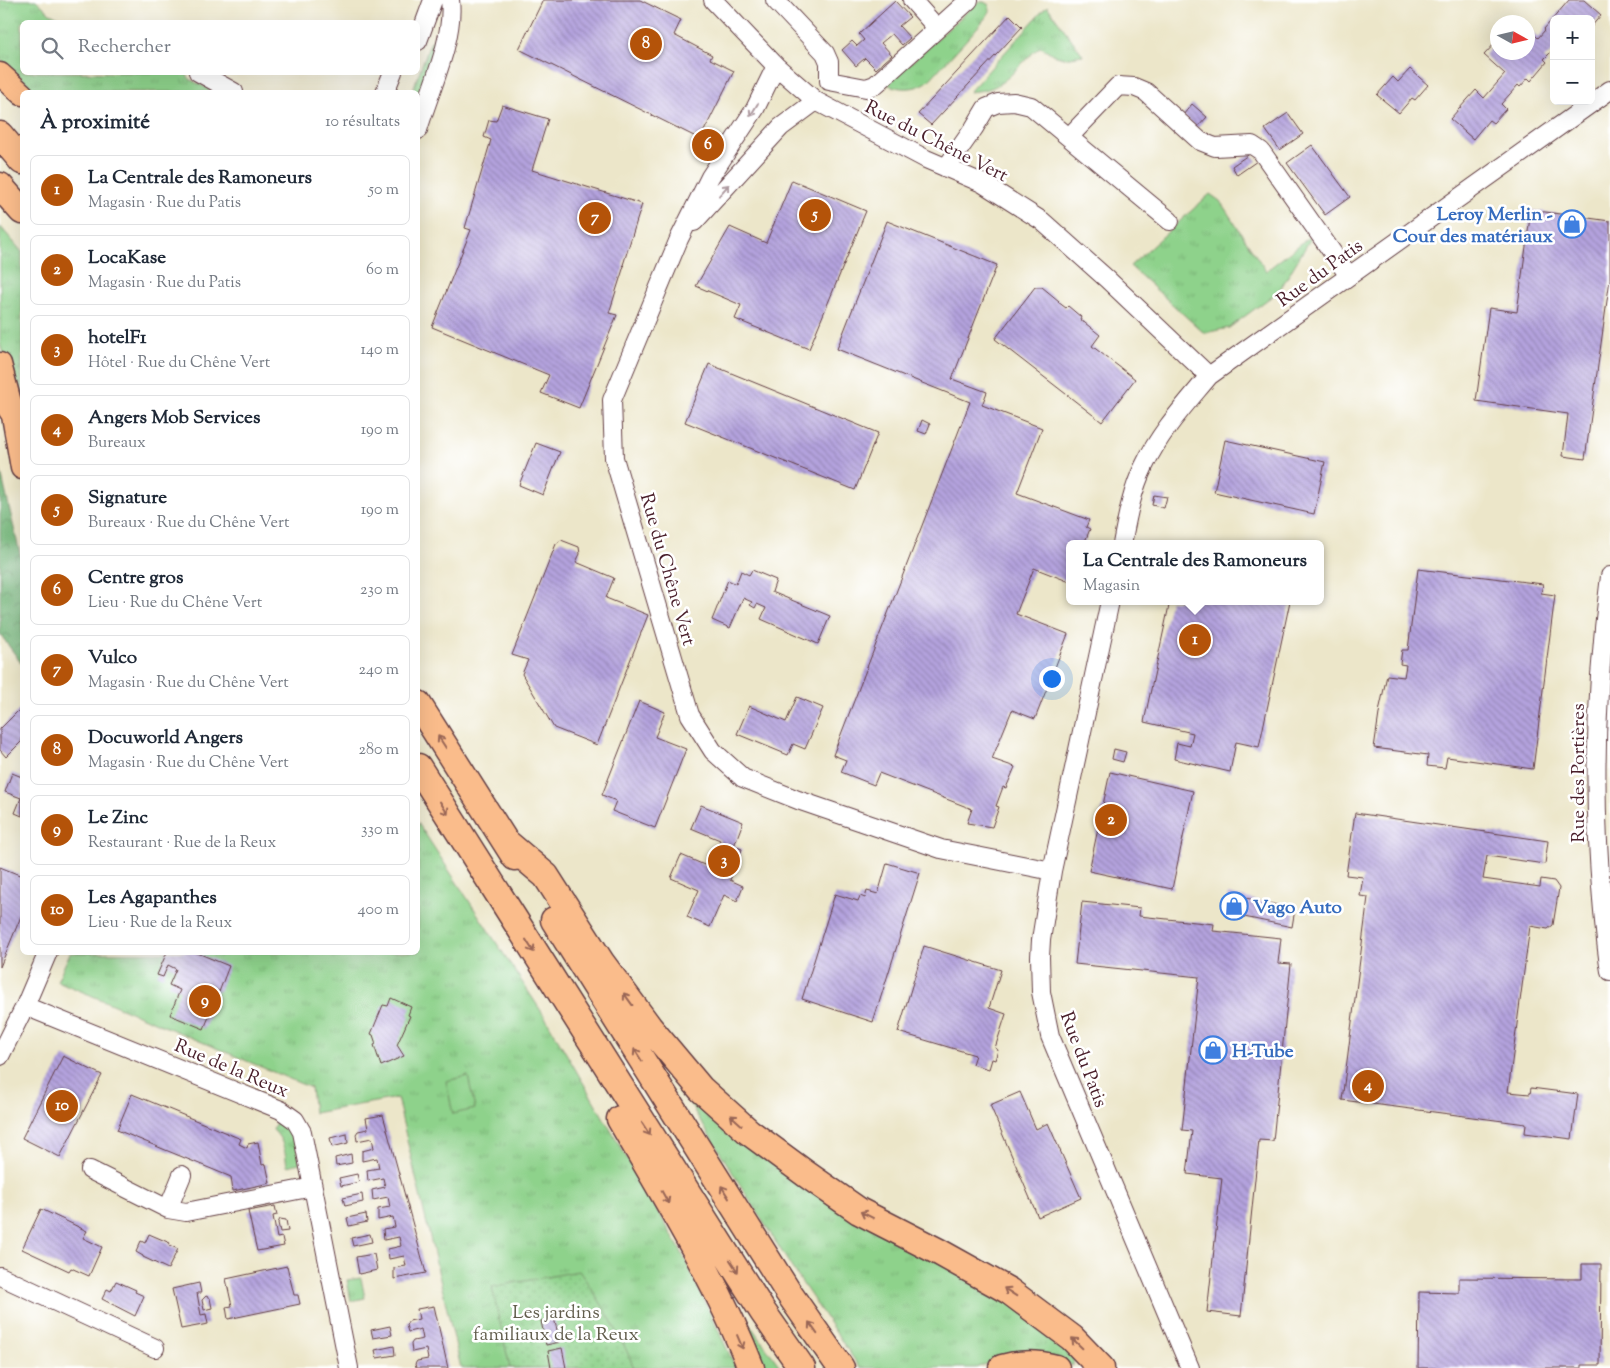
<!DOCTYPE html>
<html lang="fr">
<head>
<meta charset="utf-8">
<style>
  :root { --surface:#fff; --page:#f2f2f3; --text:#1f2937; --muted:#747a83; --line:#e0e1e3; --accent:#b45309 }
  body { margin:0; font-family:"Sorts Mill Goudy",serif; background:var(--page); color:var(--text) }
  .controls { position:absolute; right:15px; top:15px; display:grid; overflow:hidden; border-radius:8px; box-shadow:0 5px 20px #0002 }
  .controls button { width:45px; height:45px; display:grid; place-items:center; padding:0; border:0; border-bottom:1px solid var(--line); background:var(--surface); color:var(--text); font:25px sans-serif }
  .compass { position:absolute; left:1490px; top:15px; width:45px; height:45px; border-radius:50%; background:var(--surface); box-shadow:0 5px 20px #0002; rotate:98deg }
  .you { position:absolute; left:1051px; top:678px; width:18px; height:18px; margin:-12px; border:4px solid #fff; border-radius:50%; background:#1a73e8; box-shadow:0 0 0 8px #1a73e833 }
  .badge { display:grid; place-items:center; width:32px; height:32px; border-radius:50%; background:var(--accent); color:#fff; font-size:16px; font-weight:700 }
  .pin { position:absolute; translate:-50% -50%; border:2px solid #fff; box-shadow:0 1px 5px #0006 }
  .popup { position:absolute; left:1066px; top:540px; width:258px; height:65px; box-sizing:border-box; display:grid; place-content:center; border-radius:8px; background:var(--surface); filter:drop-shadow(0 1px 4px #0005); font-size:16px; white-space:nowrap; color:var(--muted) }
  .popup b { font-size:19px; color:var(--text) }
  .popup::after { content:''; position:absolute; left:50%; top:100%; margin-left:-10px; border:10px solid transparent; border-top-color:var(--surface) }
  .list { margin:0; padding:0; list-style:none }
  h2 { display:flex; justify-content:space-between; align-items:center; height:65px; margin:0; padding:0 20px; font-size:21px }
  h2 small { font-size:16px; font-weight:400; color:var(--muted) }
  .list li { display:grid; grid-template-columns:32px 1fr auto; gap:15px; align-items:center; box-sizing:border-box; height:70px; margin:0 10px 10px; padding:0 10px; border:1px solid var(--line); border-radius:8px }
  .list b { display:block; font-size:19px; white-space:nowrap }
  .list p { margin:0; font-size:16px; white-space:nowrap; color:var(--muted) }
  .list em { font-size:16px; font-style:normal; color:var(--muted) }
  .icon { flex:none; width:28px; height:28px; fill:none; stroke:currentColor; stroke-width:2; stroke-linecap:round; stroke-linejoin:round }
  .map { position:relative; flex:none; width:1610px; height:1368px; overflow:hidden }
  .search { position:absolute; background:var(--surface); box-shadow:0 5px 20px #0002; left:20px; top:20px; width:400px; height:55px; display:flex; align-items:center; gap:12px; box-sizing:border-box; padding:0 18px; border-radius:8px; color:var(--muted); font-size:19px }
  .panel { position:absolute; background:var(--surface); box-shadow:0 5px 20px #0002; left:20px; top:90px; width:400px; height:865px; border-radius:8px }
  .map>svg:first-child { display:block }
  .grass { fill:url(#grass-tufts); stroke:#6c785b }
  .forest { fill:url(#forest-crowns); stroke:#5e6a51 }
  .park { fill:#8ed28b; stroke:#6c785b }
  .garden { fill:url(#garden-dots); stroke:#6c785b }
  .building { fill:url(#building-back-hatch) }
  .lines { fill:none; stroke-linecap:round; stroke-linejoin:round }
  .minor-casing { stroke:#623d43; stroke-width:20 }
  .major-casing { stroke:#623d43; stroke-width:25 }
  .highway-casing { stroke:#623d43; stroke-width:29 }
  .minor { stroke:#fff; stroke-width:18 }
  .major { stroke:#fabc8b; stroke-width:22 }
  .highway { stroke:#fabc8b; stroke-width:26 }
  .oneway { stroke:#ae9aa0 }
  .oneway2 { stroke:#996656 }
  .labels { text-anchor:middle; stroke-width:5; stroke-linejoin:round; paint-order:stroke }
  .street-label { font-size:19px; fill:#4a1f2b; stroke:#fff }
  .shop-label { font-size:19px; font-weight:bold; fill:#366cbe; stroke:#fff; text-anchor:start }
  .park-label { font-size:19px; fill:#625e4d; stroke:#fff }
</style>
</head>
<body>
<div class="map">
<svg width="1610" height="1368" viewBox="0 0 1610 1368">
  <defs>
    <pattern id="grass-tufts" width="24" height="20" patternUnits="userSpaceOnUse" patternTransform="scale(1.25)"><rect width="24" height="20" fill="#8ed28b"/><path d="M3 7l-1-3M5 7V3M7 7l1-3M15 17l-1-3M17 17v-4M19 17l1-3" fill="none" stroke="#7cb478"/></pattern>
    <pattern id="forest-crowns" width="20" height="18" patternUnits="userSpaceOnUse" patternTransform="scale(1.25)"><rect width="20" height="18" fill="#72b477"/><path d="M2 6a3 3 0 1 1 6 0M12 15a3 3 0 1 1 6 0" fill="none" stroke="#609262"/></pattern>
    <pattern id="garden-dots" width="8" height="8" patternUnits="userSpaceOnUse" patternTransform="scale(1.25)"><rect width="8" height="8" fill="#8ed28b"/><path d="M2 2h.1M6 6h.1" fill="none" stroke="#7cb478" stroke-width="1.8" stroke-linecap="round"/></pattern>
    <pattern id="building-back-hatch" width="6" height="6" patternUnits="userSpaceOnUse" patternTransform="scale(1.25)"><rect width="6" height="6" fill="#b4a3de"/><path d="M-1 5l2 2M0 0l6 6M5-1l2 2" fill="none" stroke="#9484b4"/></pattern>
  </defs>
  <rect width="100%" height="100%" fill="#fff"/>
  <filter id="ink" filterUnits="userSpaceOnUse"><feTurbulence type="fractalNoise" baseFrequency=".02" numOctaves="2"/><feDisplacementMap in="SourceGraphic" scale="10" xChannelSelector="R" yChannelSelector="G"/><feConvolveMatrix kernelMatrix="1 2 1 2 8 2 1 2 1" color-interpolation-filters="sRGB"/></filter>
  <filter id="wash" filterUnits="userSpaceOnUse"><feTurbulence type="fractalNoise" baseFrequency=".0096" numOctaves="4" result="noise"/><feDisplacementMap in="SourceGraphic" scale="20" xChannelSelector="R" yChannelSelector="G"/><feGaussianBlur stdDeviation="1.12" result="paint"/><feColorMatrix in="noise" values="0 0 0 0 0 0 0 0 0 0 0 0 0 0 0 0 0 1.4 0 .05"/><feComposite in="paint" operator="in"/></filter>
  <g filter="url(#wash)">
    <rect width="100%" height="100%" fill="#ece6c9"/>
    <path class="grass" d="M0,0H36L50,13L69,22H22V72L185,73L191,80L214,92H37L0,59Z
      M978,2H984L989,5L990,11L987,16C973,33 958,49 943,65C938,70 933,77 927,82C916,90 898,90 887,84Z
      M1047,6L1083,55C1074,56 1063,60 1054,55C1049,52 1046,49 1040,47C1023,59 1008,84 988,89C982,91 975,91 969,92Z
      M443,28L418,111V92H412L430,43C435,38 437,32 443,28Z
      M1210,194L1220,201L1266,271L1308,238H1311L1279,291L1229,328L1204,333L1130,266Z
      M0,226L22,252V443L14,396L0,343Z
      M418,823L545,1017L681,1251L736,1368H461L397,1098L314,1113L311,1088L57,981L70,953L418,952Z
      M680,1084L1001,1294L1074,1355L1073,1366L1052,1357L1006,1356L976,1368H860L792,1268L688,1101Z
      M278,1116C297,1131 296,1141 300,1163L287,1166C285,1151 284,1140 273,1130Z
      M361,1278L365,1298L351,1301L347,1280Z
      M741,1313L743,1315L781,1368H760Z"/>
    <path class="forest" d="M0,468L22,562V664L0,634Z"/>
    <path class="park" d="M468,1076L475,1109L453,1114L446,1081Z"/>
    <path class="garden" d="M579,1271C601,1301 620,1333 634,1368H510L492,1287Z"/>
    <g id="blocks">
      <path class="building" d="M543,0H640L681,20L674,35L712,55L710,59L734,71L700,139L519,49Z
        M1569,0H1584L1601,15L1591,27V19H1554V49L1544,59L1547,62L1531,81L1528,78L1520,87L1518,85L1501,104L1506,109L1493,123L1489,120L1473,139L1450,119L1476,90L1484,98L1505,74L1484,55L1498,40V52H1528V28L1538,38L1545,30L1544,29Z
        M895,1L910,17L899,26L910,38L902,45L892,34L881,43L892,55L876,69L865,58L856,66L842,50L852,41L857,46L864,40L859,34Z
        M1010,15L1022,27L931,125L918,114Z
        M1410,69L1428,85L1415,100L1412,98L1399,113L1377,95L1393,77L1398,82Z
        M1192,104L1207,117L1197,128L1183,115Z
        M502,105L548,119L532,170L642,204L623,265L624,266L609,313L617,315L579,408L541,393L549,375L432,327L471,230L465,228L491,140L484,137L489,120L496,121Z
        M1288,113L1303,134L1280,150L1265,129Z
        M709,139L714,143L707,152L702,147Z
        M1312,145L1350,197L1325,215L1287,163Z
        M1251,153L1257,161L1237,175L1232,166Z
        M792,180L866,211L809,349L735,319L741,305L696,286L730,227L766,243Z
        M1531,210L1610,221V279L1585,459L1563,456L1568,414L1476,401L1489,308L1517,312Z
        M887,221L997,265L952,379L987,392L982,405L1042,428L1017,493L1089,520L1086,527L1090,529L1084,544H1070V582L1034,568L1016,614L1068,634L1035,719L1012,710L992,759L1015,767L1006,788L1003,787L996,806L999,807L992,827L967,823L972,809L879,773L874,785L841,772L846,760L833,755L970,402L837,349Z
        M1035,287H1042L1059,301L1058,302L1066,308L1068,306L1081,317L1080,319L1100,335L1092,346L1135,379L1102,422L995,339Z
        M709,364L878,433L855,490L685,422Z
        M922,420L930,424L926,434L918,431Z
        M1225,440L1325,462L1314,514L1214,492Z
        M536,443L560,452L543,495L519,485Z
        M1154,495L1167,497L1164,508L1152,505Z
        M561,540L579,547L580,554L576,562L614,578L606,598L648,615L597,745L554,728L522,674L528,660L512,655L556,544Z
        M1418,569L1543,584L1541,593L1555,595L1533,769L1447,757L1445,768L1427,766L1428,755L1374,748L1380,707L1387,675L1404,677L1406,665L1400,664L1402,650H1408Z
        M752,570L776,580L772,592L830,616L818,644L761,619L766,608L757,604L755,608L750,605L752,602L743,598L730,628L712,620L728,580L736,584L741,571L749,575Z
        M1170,601H1290L1259,747L1236,742L1230,772L1174,759L1177,743L1190,746L1193,733L1144,722Z
        M797,697L823,708L805,749L793,744L788,755L737,734L749,706L786,722Z
        M639,701L665,712L655,737L686,749L655,828L612,811L616,801L602,795Z
        M22,707V741L6,757L0,750V729Z
        M1114,749L1126,752L1123,762L1112,759Z
        M1110,772L1193,791L1172,889L1089,871Z
        M12,773L22,777V816L15,813L21,798L5,792Z
        M701,805L743,822L734,846L742,849L730,880L743,886L737,901L724,895L710,927L687,917L699,890L671,878L681,855L709,867L720,840L691,828Z
        M1355,813L1548,841L1545,864L1487,856L1483,879L1540,887L1541,879L1554,881L1559,888L1553,925L1548,929L1530,926L1508,1092L1530,1094L1531,1088L1578,1094L1572,1139L1525,1133L1526,1124L1342,1100L1368,897L1360,896L1363,877L1346,875Z
        M887,863L920,873L873,1022L802,999L835,894L858,901L860,896L865,898L867,891L878,894Z
        M0,867L22,876V914L0,967Z
        M1228,894L1295,909L1292,927L1225,913Z
        M1082,902L1140,908L1139,916L1214,924L1213,931L1281,938L1278,963L1291,964L1273,1141L1259,1140L1241,1316L1207,1312L1222,1178L1187,1174L1192,1131L1182,1130L1199,977L1075,964Z
        M924,946L1001,970L989,1008L1006,1014L995,1048L998,1050L995,1060L992,1059L989,1069L972,1064L975,1055L898,1032Z
        M167,952H195L229,966L219,992L215,990L208,1007L212,1009L204,1029L170,1015L180,990L169,985L176,969L168,965L163,977L157,975Z
        M391,998L411,1007L408,1015L410,1016L397,1045L404,1056L381,1066L374,1045L376,1044L373,1035L371,1034L383,1005L388,1006Z
        M63,1056L102,1075L60,1157L22,1138Z
        M1020,1092L1036,1129L1048,1123L1081,1198L1038,1217L990,1105Z
        M132,1094L241,1139L239,1144L247,1148L248,1144L258,1142L262,1165L266,1164L270,1183L233,1191L231,1177L117,1130Z
        M383,1115L426,1273L394,1279V1268L406,1266L404,1256L389,1259L388,1249L401,1246L399,1237L384,1240L383,1229L395,1227L393,1217L378,1220V1209L390,1207L388,1197L373,1200L372,1190L385,1187L383,1178L368,1181L367,1170L379,1168L377,1158L362,1161V1151L374,1148L372,1138L357,1141L356,1134L358,1131L368,1129L366,1118Z
        M347,1134L348,1143L332,1147L330,1138Z
        M351,1154L352,1163L336,1166L335,1158Z
        M357,1174L359,1182L341,1186L339,1178Z
        M362,1194L363,1202L345,1206L343,1198Z
        M275,1206L277,1215L273,1216L277,1238L282,1237L284,1246L257,1251L248,1211Z
        M41,1209L87,1231L83,1238L102,1247L89,1276L71,1268L69,1271L22,1249Z
        M366,1214L367,1222L349,1226L347,1218Z
        M280,1219L286,1220L288,1231L280,1232L278,1223Z
        M149,1234L170,1243L169,1245L178,1249L168,1269L143,1257V1256L136,1252L141,1241L145,1243Z
        M370,1234L372,1242L353,1246L351,1238Z
        M374,1254L377,1270L359,1274L356,1257Z
        M1582,1264H1601L1600,1365H1581V1368H1418L1419,1292L1459,1293V1278L1582,1279Z
        M287,1266L294,1295H298L300,1304L228,1319L226,1307L232,1306L226,1279Z
        M116,1281L136,1290L135,1292L144,1296L135,1316L102,1299L107,1289L111,1291Z
        M199,1283L201,1293H197L201,1315L206,1314L208,1324L181,1329L172,1289Z
        M206,1296L210,1298L212,1308L204,1310L202,1300Z
        M434,1306L448,1368H416L415,1364L417,1361L428,1359L426,1349L412,1352L411,1344L413,1341L423,1339L421,1329L408,1332L406,1325L409,1321L419,1319L417,1309Z
        M554,1318L560,1342L546,1345L541,1321Z
        M390,1326L392,1335L373,1338L371,1330Z
        M394,1346L395,1355L377,1358L375,1350Z
        M562,1348L566,1368H551L548,1351Z"/>
    </g>
  </g>
  <g filter="url(#ink)">
    <use href="#blocks" fill-opacity="0" stroke="#623d43" stroke-width="1"/>
    <g class="lines">
      <g class="minor-casing">
        <path id="minor" d="M713,0L776,66L816,101L926,159L982,183L1042,221L1107,279L1209,376
          M775,0L825,53L829,62V81
          M912,0L937,28
          M418,41L433,0
          M776,66L755,109L710,177L679,239L612,400L614,458L690,715L713,751L743,778L798,800L941,849L1052,871
          M198,72L234,92
          M829,81L866,88L875,85L969,0
          M385,92L393,72
          M418,130C429,92 455,38 450,0
          M1069,137L1118,86L1134,87L1146,92L1200,141L1215,147L1252,145L1261,151L1349,276
          M946,168L974,128L986,108L998,103L1014,102L1031,106L1170,221
          M694,222L781,127L816,101
          M1122,544C1127,518 1132,490 1144,466C1160,432 1185,405 1209,376L1610,90
          M1610,576C1596,683 1592,791 1602,899C1604,923 1606,947 1610,971
          M1110,601L1052,871L1041,940L1040,957L1041,992L1050,1036L1190,1368
          M25,1006L281,1110L295,1120L302,1132L349,1368
          M0,1056L25,1006L48,952
          M90,1170L168,1209L186,1212L313,1187
          M168,1209L182,1175
          M0,1276L155,1348"/>
      </g>
      <g class="major-casing">
        <path id="major" d="M0,74L22,94
          M0,364L12,410L22,468"/>
      </g>
      <g class="highway-casing">
        <path id="highway" d="M0,135L22,161
          M0,186L22,211
          M0,391L12,410
          M418,704L515,857
          M418,767L763,1312L802,1368
          M506,842L546,876L601,962L649,1027L701,1089L749,1132L806,1174L859,1211L939,1252L1009,1291L1072,1338L1101,1368
          M554,920L788,1292L841,1368
          M620,1119C667,1200 717,1281 751,1368
          M1002,1368C1020,1363 1038,1363 1056,1368"/>
      </g>
      <use href="#minor" class="minor"/>
      <use href="#major" class="major"/>
      <use href="#highway" class="highway"/>
    </g>
    <defs><path id="oneway-shaft" d="M-6 0H5M1.5-3L5.5 0L1.5 3" fill="none" stroke-width="1.6" stroke-linecap="round" stroke-linejoin="round" transform="scale(1.25)"/></defs>
    <g class="oneway">
      <use href="#oneway-shaft" transform="translate(754 110) rotate(121)"/>
      <use href="#oneway-shaft" transform="translate(724 190) rotate(-48)"/>
    </g>
    <g class="oneway2">
      <use href="#oneway-shaft" transform="translate(442 742) rotate(-123)"/>
      <use href="#oneway-shaft" transform="translate(444 808) rotate(58)"/>
      <use href="#oneway-shaft" transform="translate(530 946) rotate(58)"/>
      <use href="#oneway-shaft" transform="translate(628 999) rotate(-126)"/>
      <use href="#oneway-shaft" transform="translate(638 1055) rotate(-122)"/>
      <use href="#oneway-shaft" transform="translate(736 1120) rotate(-138)"/>
      <use href="#oneway-shaft" transform="translate(646 1129) rotate(57)"/>
      <use href="#oneway-shaft" transform="translate(725 1192) rotate(-122)"/>
      <use href="#oneway-shaft" transform="translate(665 1197) rotate(61)"/>
      <use href="#oneway-shaft" transform="translate(867 1215) rotate(-153)"/>
      <use href="#oneway-shaft" transform="translate(734 1266) rotate(57)"/>
      <use href="#oneway-shaft" transform="translate(1010 1292) rotate(-147)"/>
      <use href="#oneway-shaft" transform="translate(813 1328) rotate(-125)"/>
      <use href="#oneway-shaft" transform="translate(740 1342) rotate(67)"/>
      <use href="#oneway-shaft" transform="translate(1077 1343) rotate(-136)"/>
    </g>
  </g>
  <defs>
    <g id="shop-ring" transform="scale(1.4375)"><circle r="9.5" fill="#fff" stroke="#3f7fe0" stroke-width="1.5"/><path d="M-5-2.5h2.3a2.7 3.5 0 0 1 5.4 0H5L5.5 6h-11ZM-1.5-2.5h3a1.5 2.3 0 0 0-3 0Z" fill="#3f7fe0"/></g>
  </defs>
  <g fill-rule="evenodd">
    <use href="#shop-ring" x="1572" y="224"/>
    <use href="#shop-ring" x="1234" y="906"/>
    <use href="#shop-ring" x="1213" y="1050"/>
  </g>
  <g class="labels">
    <g class="street-label">
      <text transform="translate(937 140) rotate(27)" y="7">Rue du Chêne Vert</text>
      <text transform="translate(1319 272) rotate(-36)" y="7">Rue du Patis</text>
      <text transform="translate(669 569) rotate(74)" y="7">Rue du Chêne Vert</text>
      <text transform="translate(1577 773) rotate(-90)" y="7">Rue des Portières</text>
      <text transform="translate(1085 1059) rotate(69)" y="7">Rue du Patis</text>
      <text transform="translate(232 1067) rotate(23)" y="7">Rue de la Reux</text>
    </g>
    <g class="shop-label">
      <text x="1553" y="220" text-anchor="end">Leroy Merlin -<tspan x="1553" dy="22">Cour des matériaux</tspan></text>
      <text x="1253" y="913">Vago Auto</text>
      <text x="1232" y="1057">H-Tube</text>
    </g>
    <g class="park-label">
      <text x="556" y="1318">Les jardins<tspan x="556" dy="22">familiaux de la Reux</tspan></text>
    </g>
  </g>
</svg>
<div class="controls">
<button>+</button>
<button>−</button>
</div>
<svg class="compass" viewBox="-18 -18 36 36"><path d="M0-13l5 13h-10z" fill="#e53935"/><path d="M0 13l5-13h-10z" fill="#747a83"/></svg>
<div class="you"></div>
<div class="pin badge" style="left:1195px;top:640px">1</div>
<div class="popup"><b>La Centrale des Ramoneurs</b>Magasin</div>
<div class="pin badge" style="left:1111px;top:820px">2</div>
<div class="pin badge" style="left:724px;top:861px">3</div>
<div class="pin badge" style="left:1368px;top:1086px">4</div>
<div class="pin badge" style="left:815px;top:215px">5</div>
<div class="pin badge" style="left:708px;top:145px">6</div>
<div class="pin badge" style="left:595px;top:218px">7</div>
<div class="pin badge" style="left:646px;top:44px">8</div>
<div class="pin badge" style="left:205px;top:1001px">9</div>
<div class="pin badge" style="left:62px;top:1106px">10</div>
<div class="search"><svg class="icon" aria-label="search" viewBox="0 0 24 24"><circle cx="10" cy="10" r="6"/><path d="M15 15l6 6"/></svg>Rechercher</div>
<section class="panel">
<h2>À proximité<small>10 résultats</small></h2>
<ul class="list">
<li><span class="badge">1</span><div><b>La Centrale des Ramoneurs</b><p>Magasin · Rue du Patis</p></div><em>50 m</em></li>
<li><span class="badge">2</span><div><b>LocaKase</b><p>Magasin · Rue du Patis</p></div><em>60 m</em></li>
<li><span class="badge">3</span><div><b>hotelF1</b><p>Hôtel · Rue du Chêne Vert</p></div><em>140 m</em></li>
<li><span class="badge">4</span><div><b>Angers Mob Services</b><p>Bureaux</p></div><em>190 m</em></li>
<li><span class="badge">5</span><div><b>Signature</b><p>Bureaux · Rue du Chêne Vert</p></div><em>190 m</em></li>
<li><span class="badge">6</span><div><b>Centre gros</b><p>Lieu · Rue du Chêne Vert</p></div><em>230 m</em></li>
<li><span class="badge">7</span><div><b>Vulco</b><p>Magasin · Rue du Chêne Vert</p></div><em>240 m</em></li>
<li><span class="badge">8</span><div><b>Docuworld Angers</b><p>Magasin · Rue du Chêne Vert</p></div><em>280 m</em></li>
<li><span class="badge">9</span><div><b>Le Zinc</b><p>Restaurant · Rue de la Reux</p></div><em>330 m</em></li>
<li><span class="badge">10</span><div><b>Les Agapanthes</b><p>Lieu · Rue de la Reux</p></div><em>400 m</em></li>
</ul>
</section>
</div>
</body>
</html>
